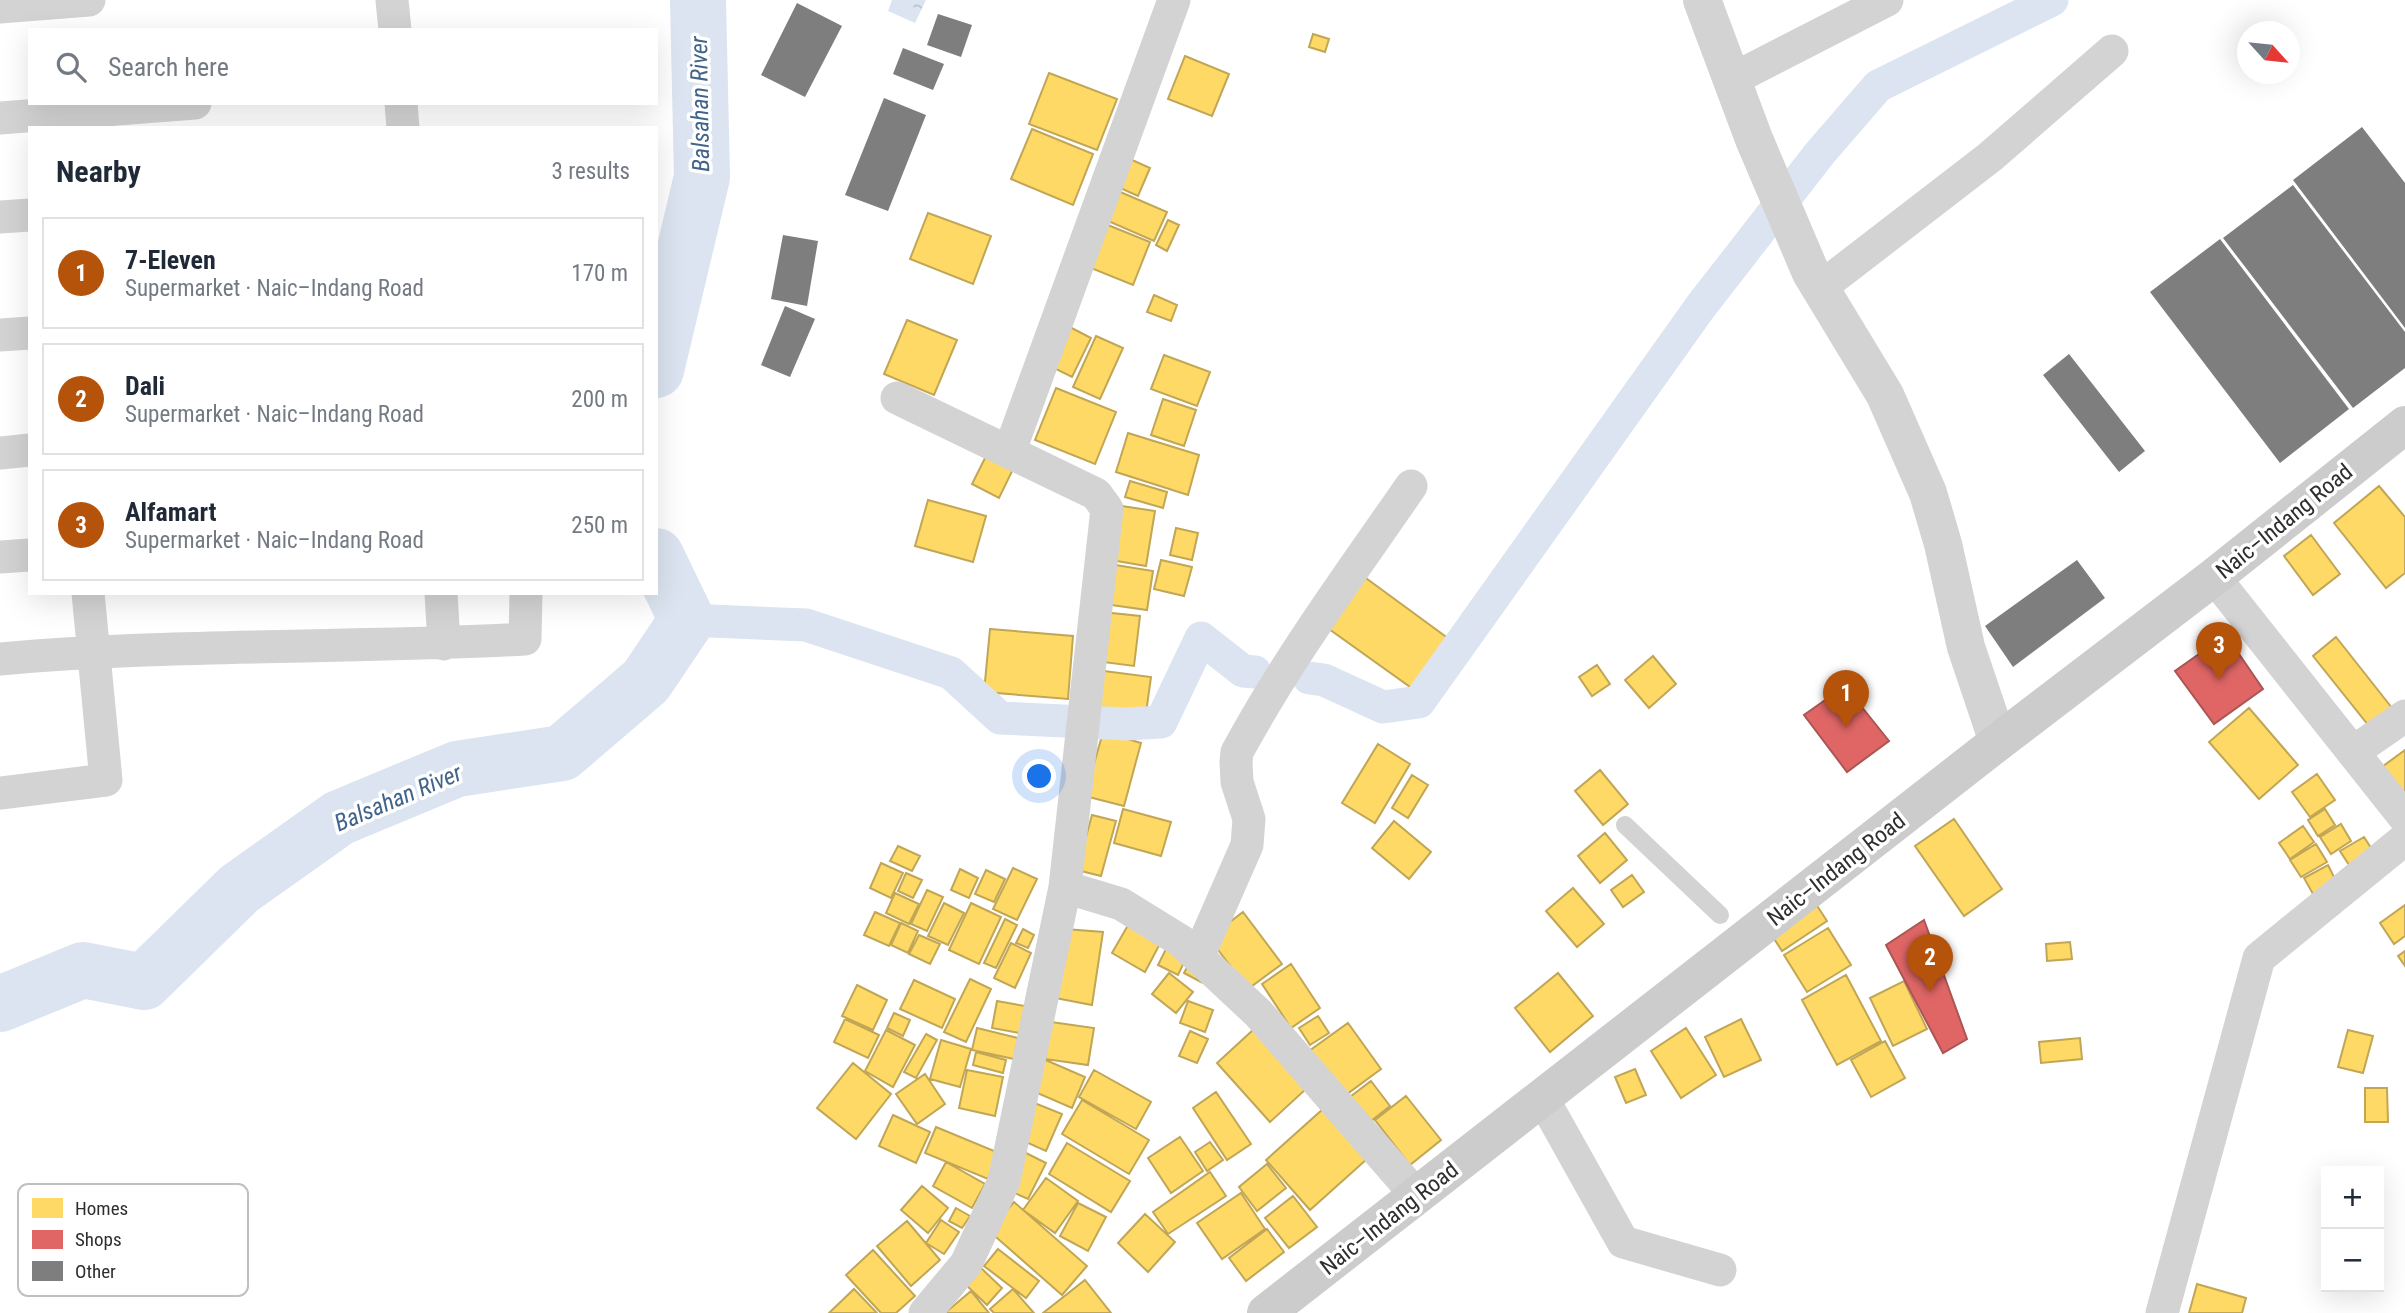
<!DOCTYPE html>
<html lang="en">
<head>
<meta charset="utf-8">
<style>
  :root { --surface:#fff; --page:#f2f2f3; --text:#1f2937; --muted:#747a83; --line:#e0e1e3; --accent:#b45309 }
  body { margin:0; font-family:"Roboto Condensed",sans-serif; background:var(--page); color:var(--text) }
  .controls { position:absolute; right:21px; bottom:21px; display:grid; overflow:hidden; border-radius:0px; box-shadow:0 7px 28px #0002 }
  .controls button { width:63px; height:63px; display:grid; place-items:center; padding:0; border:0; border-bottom:2px solid var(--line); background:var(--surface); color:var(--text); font:35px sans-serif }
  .compass { position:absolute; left:2237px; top:21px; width:63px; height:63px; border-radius:50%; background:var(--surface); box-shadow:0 7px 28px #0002; rotate:117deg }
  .you { position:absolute; left:1040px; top:777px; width:24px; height:24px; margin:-18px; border:5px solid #fff; border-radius:50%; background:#1a73e8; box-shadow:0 0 0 10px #1a73e833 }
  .badge { display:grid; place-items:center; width:46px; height:46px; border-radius:50%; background:var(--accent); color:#fff; font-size:23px; font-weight:700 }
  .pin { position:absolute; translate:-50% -58px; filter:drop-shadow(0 2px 4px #0008) }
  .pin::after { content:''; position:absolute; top:37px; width:24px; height:21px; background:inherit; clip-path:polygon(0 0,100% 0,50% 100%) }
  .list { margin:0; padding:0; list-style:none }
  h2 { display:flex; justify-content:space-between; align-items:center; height:91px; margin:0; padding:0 28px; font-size:30px }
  h2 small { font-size:23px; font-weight:400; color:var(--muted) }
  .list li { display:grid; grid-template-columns:46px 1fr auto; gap:21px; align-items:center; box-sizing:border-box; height:112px; margin:0 14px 14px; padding:0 14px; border:2px solid var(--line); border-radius:0px }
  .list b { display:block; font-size:26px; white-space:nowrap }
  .list p { margin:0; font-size:23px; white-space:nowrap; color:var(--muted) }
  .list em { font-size:23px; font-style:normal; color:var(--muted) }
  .icon { flex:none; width:38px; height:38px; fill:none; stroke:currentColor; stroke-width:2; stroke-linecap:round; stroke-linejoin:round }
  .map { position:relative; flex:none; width:2405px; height:1313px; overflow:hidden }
  .search { position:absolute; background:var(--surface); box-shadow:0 7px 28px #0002; left:28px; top:28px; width:630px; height:77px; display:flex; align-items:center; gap:18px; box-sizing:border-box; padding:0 24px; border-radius:0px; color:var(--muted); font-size:26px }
  .panel { position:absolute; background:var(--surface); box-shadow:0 7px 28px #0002; left:28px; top:126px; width:630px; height:469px; border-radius:0px }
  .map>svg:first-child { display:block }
  .water { fill:url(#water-ripples) }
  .homes { fill:#ffd966; stroke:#c0a655; stroke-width:2 }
  .shops { fill:#e06666; stroke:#ab5555; stroke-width:2 }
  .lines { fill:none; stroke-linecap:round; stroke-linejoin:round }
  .canal { stroke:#dbe4f0; stroke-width:33 }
  .river { stroke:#dbe4f0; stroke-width:56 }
  .building { fill:#7e7e7e }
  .service { stroke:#d3d3d3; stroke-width:18 }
  .minor { stroke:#d3d3d3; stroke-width:33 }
  .tertiary { stroke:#d3d3d3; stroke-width:38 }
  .secondary { stroke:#ccc; stroke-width:38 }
  .labels { text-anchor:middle; stroke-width:7; stroke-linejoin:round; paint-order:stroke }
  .street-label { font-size:23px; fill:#2e2e2e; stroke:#fff }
  .water-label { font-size:24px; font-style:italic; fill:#42648b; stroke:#fff }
  .key { fill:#fff; stroke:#c0c0c0; stroke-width:2 }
  .key-label { font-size:19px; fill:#2e2e2e }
</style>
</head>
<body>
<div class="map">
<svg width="2405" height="1313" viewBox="0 0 2405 1313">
  <defs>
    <pattern id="water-ripples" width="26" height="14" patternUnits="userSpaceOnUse" patternTransform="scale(1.75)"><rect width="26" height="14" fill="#dbe4f0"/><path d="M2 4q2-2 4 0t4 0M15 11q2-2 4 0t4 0" fill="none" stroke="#bcc4ce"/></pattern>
  </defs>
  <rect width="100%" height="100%" fill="#fff"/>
  <path class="water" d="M892,0H926L915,23L888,11Z"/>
  <path class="homes" d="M1313,34L1329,39L1325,52L1309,47Z
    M1185,56L1229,74L1212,116L1168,99Z
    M1049,73L1117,99L1097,150L1029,124Z
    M1032,129L1093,154L1073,205L1011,179Z
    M1121,155L1150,168L1138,196L1109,183Z
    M1111,188L1167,212L1154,241L1099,217Z
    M928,213L991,236L973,284L910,259Z
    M1168,220L1179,225L1167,251L1156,245Z
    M1098,221L1150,242L1133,285L1081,264Z
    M1154,295L1177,305L1171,321L1147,312Z
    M907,320L957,340L934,395L884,374Z
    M1062,323L1091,338L1072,377L1042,362Z
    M1096,336L1123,348L1100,399L1073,387Z
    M1164,355L1210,372L1197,406L1151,389Z
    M1056,388L1116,412L1095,464L1035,440Z
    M1163,399L1196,410L1184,446L1151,435Z
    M1128,433L1199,455L1188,495L1116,472Z
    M992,444L1019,457L999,498L972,484Z
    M1130,481L1167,492L1163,508L1125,497Z
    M2379,486L2405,517V573L2386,588L2334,523Z
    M928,500L986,516L973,562L915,546Z
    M1115,505L1155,511L1146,566L1105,559Z
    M1176,528L1198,533L1192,560L1170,555Z
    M2311,535L2340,574L2313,595L2284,556Z
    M1161,560L1192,567L1184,596L1154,589Z
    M1103,563L1153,571L1147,610L1097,603Z
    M1359,573L1449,639L1413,689L1322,624Z
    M1102,612L1140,616L1134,666L1095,661Z
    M990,629L1073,636L1068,699L984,692Z
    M2336,637L2396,713L2373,731L2313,656Z
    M1653,656L1676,684L1649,708L1625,680Z
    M1597,665L1610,684L1592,696L1579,677Z
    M1104,671L1151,677L1146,713L1099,707Z
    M2249,708L2298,765L2259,799L2209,742Z
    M1103,732L1141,743L1124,806L1085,796Z
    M1378,744L1410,764L1375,823L1342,803Z
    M2405,750V812L2375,772Z
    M1600,770L1628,804L1603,825L1575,791Z
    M2317,774L2335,800L2310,817L2292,792Z
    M1412,775L1428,785L1408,818L1392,808Z
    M1123,809L1171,822L1161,856L1114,843Z
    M2325,809L2335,825L2318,836L2308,820Z
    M1092,815L1116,821L1101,876L1077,870Z
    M1954,819L2002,889L1964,916L1915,846Z
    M1394,821L1431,852L1409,879L1372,848Z
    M2341,824L2351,841L2331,854L2320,837Z
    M2303,826L2314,842L2290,859L2279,843Z
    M1605,833L1627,860L1600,883L1578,856Z
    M2364,837L2373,851L2349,865L2340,851Z
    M2316,844L2327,862L2301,877L2290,860Z
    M898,846L920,856L912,871L890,861Z
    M881,863L903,873L891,898L870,888Z
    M2328,865L2336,881L2313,894L2304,878Z
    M1013,868L1037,879L1017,920L993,909Z
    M960,869L978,878L969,898L951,890Z
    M986,870L1005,879L994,902L975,894Z
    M906,873L922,880L913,898L898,891Z
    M1632,875L1644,892L1623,907L1611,890Z
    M1573,888L1604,924L1577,947L1546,911Z
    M927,890L943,897L927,931L911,924Z
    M895,893L919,904L909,924L886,913Z
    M1812,898L1827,921L1782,951L1767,928Z
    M944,903L964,913L948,945L928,936Z
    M971,903L1001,917L979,964L949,950Z
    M2405,905V936L2394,944L2380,923Z
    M875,912L900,923L889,946L864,935Z
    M1243,912L1282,964L1248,989L1209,938Z
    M1005,919L1017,925L996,968L984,963Z
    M1131,920L1163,938L1145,972L1112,953Z
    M901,923L918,931L908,953L891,945Z
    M1828,928L1851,965L1807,992L1784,955Z
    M1023,929L1034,935L1028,948L1016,943Z
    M1065,929L1103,932L1092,1005L1050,997Z
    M919,935L940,944L930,964L909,954Z
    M2070,942L2072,959L2047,961L2046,944Z
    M1011,943L1031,953L1015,988L994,978Z
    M1169,943L1189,952L1178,975L1158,965Z
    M2405,951V966L2398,956Z
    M1191,959L1201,982L1184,973Z
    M1291,964L1320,1008L1291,1028L1262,984Z
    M1169,973L1193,992L1176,1013L1152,994Z
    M1558,973L1593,1016L1550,1052L1515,1008Z
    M1846,975L1881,1041L1837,1065L1802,1000Z
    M970,979L991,989L966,1042L944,1032Z
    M914,980L955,999L942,1028L900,1009Z
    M1904,981L1927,1029L1893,1046L1870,998Z
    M857,985L887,1000L873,1030L842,1016Z
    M997,1001L1025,1006L1020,1033L992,1028Z
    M1188,1001L1213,1010L1205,1032L1180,1023Z
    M894,1013L910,1020L903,1036L887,1028Z
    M1318,1016L1329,1033L1310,1045L1299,1028Z
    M845,1019L879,1035L868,1058L834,1042Z
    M1741,1019L1761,1060L1724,1077L1705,1037Z
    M1051,1022L1094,1028L1088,1065L1045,1059Z
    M1348,1023L1381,1069L1343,1097L1309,1051Z
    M977,1028L1018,1038L1014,1059L972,1050Z
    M1686,1028L1716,1075L1681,1098L1651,1051Z
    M886,1030L915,1045L893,1087L865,1071Z
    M1253,1030L1306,1089L1270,1122L1217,1063Z
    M2348,1030L2373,1036L2363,1073L2338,1067Z
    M1190,1031L1208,1039L1197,1063L1179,1056Z
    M926,1034L937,1040L916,1078L904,1072Z
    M2080,1038L2082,1059L2041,1063L2039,1042Z
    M941,1040L971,1049L960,1087L930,1079Z
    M1885,1041L1905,1078L1871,1097L1851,1060Z
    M976,1052L1006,1060L1003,1073L973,1065Z
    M1041,1058L1085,1077L1072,1108L1028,1089Z
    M853,1063L891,1094L856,1139L817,1108Z
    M1635,1069L1646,1095L1626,1103L1615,1077Z
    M967,1070L1003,1077L995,1116L959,1108Z
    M1094,1070L1151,1102L1136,1129L1079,1097Z
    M925,1074L945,1104L917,1124L896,1094Z
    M1371,1081L1390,1106L1366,1125L1346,1100Z
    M2365,1088H2387L2388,1122H2365Z
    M1216,1092L1251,1144L1227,1160L1193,1108Z
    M1406,1096L1441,1140L1410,1165L1375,1120Z
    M1027,1100L1062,1114L1046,1151L1017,1138Z
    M1082,1100L1149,1140L1129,1174L1062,1134Z
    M1323,1109L1367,1159L1310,1210L1266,1160Z
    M893,1115L930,1132L916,1163L879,1146Z
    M936,1127L999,1153L988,1179L925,1153Z
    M1180,1137L1203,1171L1171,1193L1148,1158Z
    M1210,1142L1223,1160L1207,1171L1195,1152Z
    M1067,1143L1130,1181L1111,1212L1049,1174Z
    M1020,1150L1046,1163L1028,1199L1006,1189Z
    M946,1162L985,1184L972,1208L933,1186Z
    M1267,1164L1286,1188L1257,1211L1239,1187Z
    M1210,1172L1226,1196L1168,1234L1153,1212Z
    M1046,1178L1078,1201L1055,1233L1023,1210Z
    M922,1186L948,1208L928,1233L901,1210Z
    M1241,1193L1265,1229L1222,1259L1197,1223Z
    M1293,1196L1317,1227L1289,1248L1265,1218Z
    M1014,1202L1087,1266L1062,1295L989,1231Z
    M1078,1203L1106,1217L1088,1251L1060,1236Z
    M956,1208L970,1216L962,1228L949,1221Z
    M1145,1214L1175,1242L1148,1272L1118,1243Z
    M941,1220L959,1232L944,1254L926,1243Z
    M907,1221L940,1260L911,1286L877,1246Z
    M1267,1229L1284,1252L1246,1281L1229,1258Z
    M998,1249L1039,1281L1026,1298L984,1266Z
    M873,1250L915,1296L896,1313H881L846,1275Z
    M980,1267L1002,1288L987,1305L965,1284Z
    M1085,1280L1111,1313H1043Z
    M2197,1284L2246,1298L2242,1313H2189Z
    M854,1289L877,1313H829Z
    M1013,1289L1034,1313H994L990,1309Z
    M971,1291L989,1313H945Z"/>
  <path class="shops" d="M2226,635L2263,689L2214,724L2175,671Z
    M1845,686L1889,741L1847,772L1804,715Z
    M1924,920L1967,1039L1943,1053L1886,945Z"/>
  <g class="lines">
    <path class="canal" d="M687,620L806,625L951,673L1000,718L1127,724L1161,722L1201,638L1243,671L1255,672
      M1309,678L1324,680L1383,707L1419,702L1701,306L1820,153L1878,86L2052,0"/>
    <path class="river" d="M656,370L702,177L698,0
      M0,1004L83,970L144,982L239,889L339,818L457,769L562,753L646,681L687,620L656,556"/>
  </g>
  <path class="building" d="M797,3L842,26L805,97L761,75Z
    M938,14L972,25L961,57L927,45Z
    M903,48L944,64L933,90L893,74Z
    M884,98L926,115L888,211L845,195Z
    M2362,127L2405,183V328L2293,180Z
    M2293,185L2405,332V368L2353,408L2223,238Z
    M783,235L818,241L807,306L771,299Z
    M2220,239L2349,409L2280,463L2150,292Z
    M785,306L815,319L790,377L761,365Z
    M2069,354L2145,451L2119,472L2043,375Z
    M2077,560L2105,598L2013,667L1985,626Z"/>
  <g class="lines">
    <path class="service" d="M1625,825L1720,915"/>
    <path class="minor" d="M392,0L395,30
      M0,7L89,0
      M1733,79L1887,0
      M401,103L403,128
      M0,118L195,103
      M0,217L30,215
      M1820,288L1990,157L2112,51
      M0,335L30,333
      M897,398L1096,494L1107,509L1065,887L1004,1181L966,1264L925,1313
      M1010,450L1174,0
      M0,453L30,450
      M0,557L30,555
      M2214,577L2405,818
      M441,593L444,644
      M0,659C175,643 350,649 525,639L526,593
      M2353,752L2405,716
      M0,793L106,780L88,593
      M1065,887L1121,904L1181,941L1258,1013L1417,1196
      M1198,957L1247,845L1249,819L1237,782L1236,762L1237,752C1288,658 1351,573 1411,486
      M1543,1099L1623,1242L1720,1270
      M2162,1313L2259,958L2405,839"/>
    <path class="tertiary" d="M1702,0L1754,139L1811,273L1885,395L1928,493L1943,544L1966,647L1998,742"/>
    <path class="secondary" d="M1266,1313L1998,742L2214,577L2405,425"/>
  </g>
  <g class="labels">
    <g class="street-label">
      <text transform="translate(2284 521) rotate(-39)" y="8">Naic–Indang Road</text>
      <text transform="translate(1836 869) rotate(-38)" y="8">Naic–Indang Road</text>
      <text transform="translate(1389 1218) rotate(-38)" y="8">Naic–Indang Road</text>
    </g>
    <g class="water-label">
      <text transform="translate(700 104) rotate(-91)" y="8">Balsahan River</text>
      <text transform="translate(398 798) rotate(-23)" y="8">Balsahan River</text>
    </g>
  </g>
  <rect x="18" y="1184" width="230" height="112" rx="10" class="key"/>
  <rect x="32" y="1198" width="31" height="20" fill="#ffd966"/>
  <rect x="32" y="1230" width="31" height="19" fill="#e06666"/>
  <rect x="32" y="1261" width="31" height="20" fill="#7e7e7e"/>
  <g class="key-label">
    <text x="75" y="1215">Homes</text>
    <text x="75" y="1246">Shops</text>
    <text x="75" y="1278">Other</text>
  </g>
</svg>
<div class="controls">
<button>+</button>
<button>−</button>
</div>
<svg class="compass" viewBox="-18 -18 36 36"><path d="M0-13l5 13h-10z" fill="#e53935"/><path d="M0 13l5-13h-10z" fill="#747a83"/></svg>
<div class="you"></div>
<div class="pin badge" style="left:1846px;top:728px">1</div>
<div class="pin badge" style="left:1930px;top:992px">2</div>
<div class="pin badge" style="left:2219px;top:680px">3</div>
<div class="search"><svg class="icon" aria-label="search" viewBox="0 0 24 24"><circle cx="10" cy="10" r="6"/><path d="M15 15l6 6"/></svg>Search here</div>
<section class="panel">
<h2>Nearby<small>3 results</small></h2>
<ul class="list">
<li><span class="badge">1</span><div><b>7-Eleven</b><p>Supermarket · Naic–Indang Road</p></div><em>170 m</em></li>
<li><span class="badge">2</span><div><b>Dali</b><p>Supermarket · Naic–Indang Road</p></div><em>200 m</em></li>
<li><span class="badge">3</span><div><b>Alfamart</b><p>Supermarket · Naic–Indang Road</p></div><em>250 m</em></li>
</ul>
</section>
</div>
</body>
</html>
